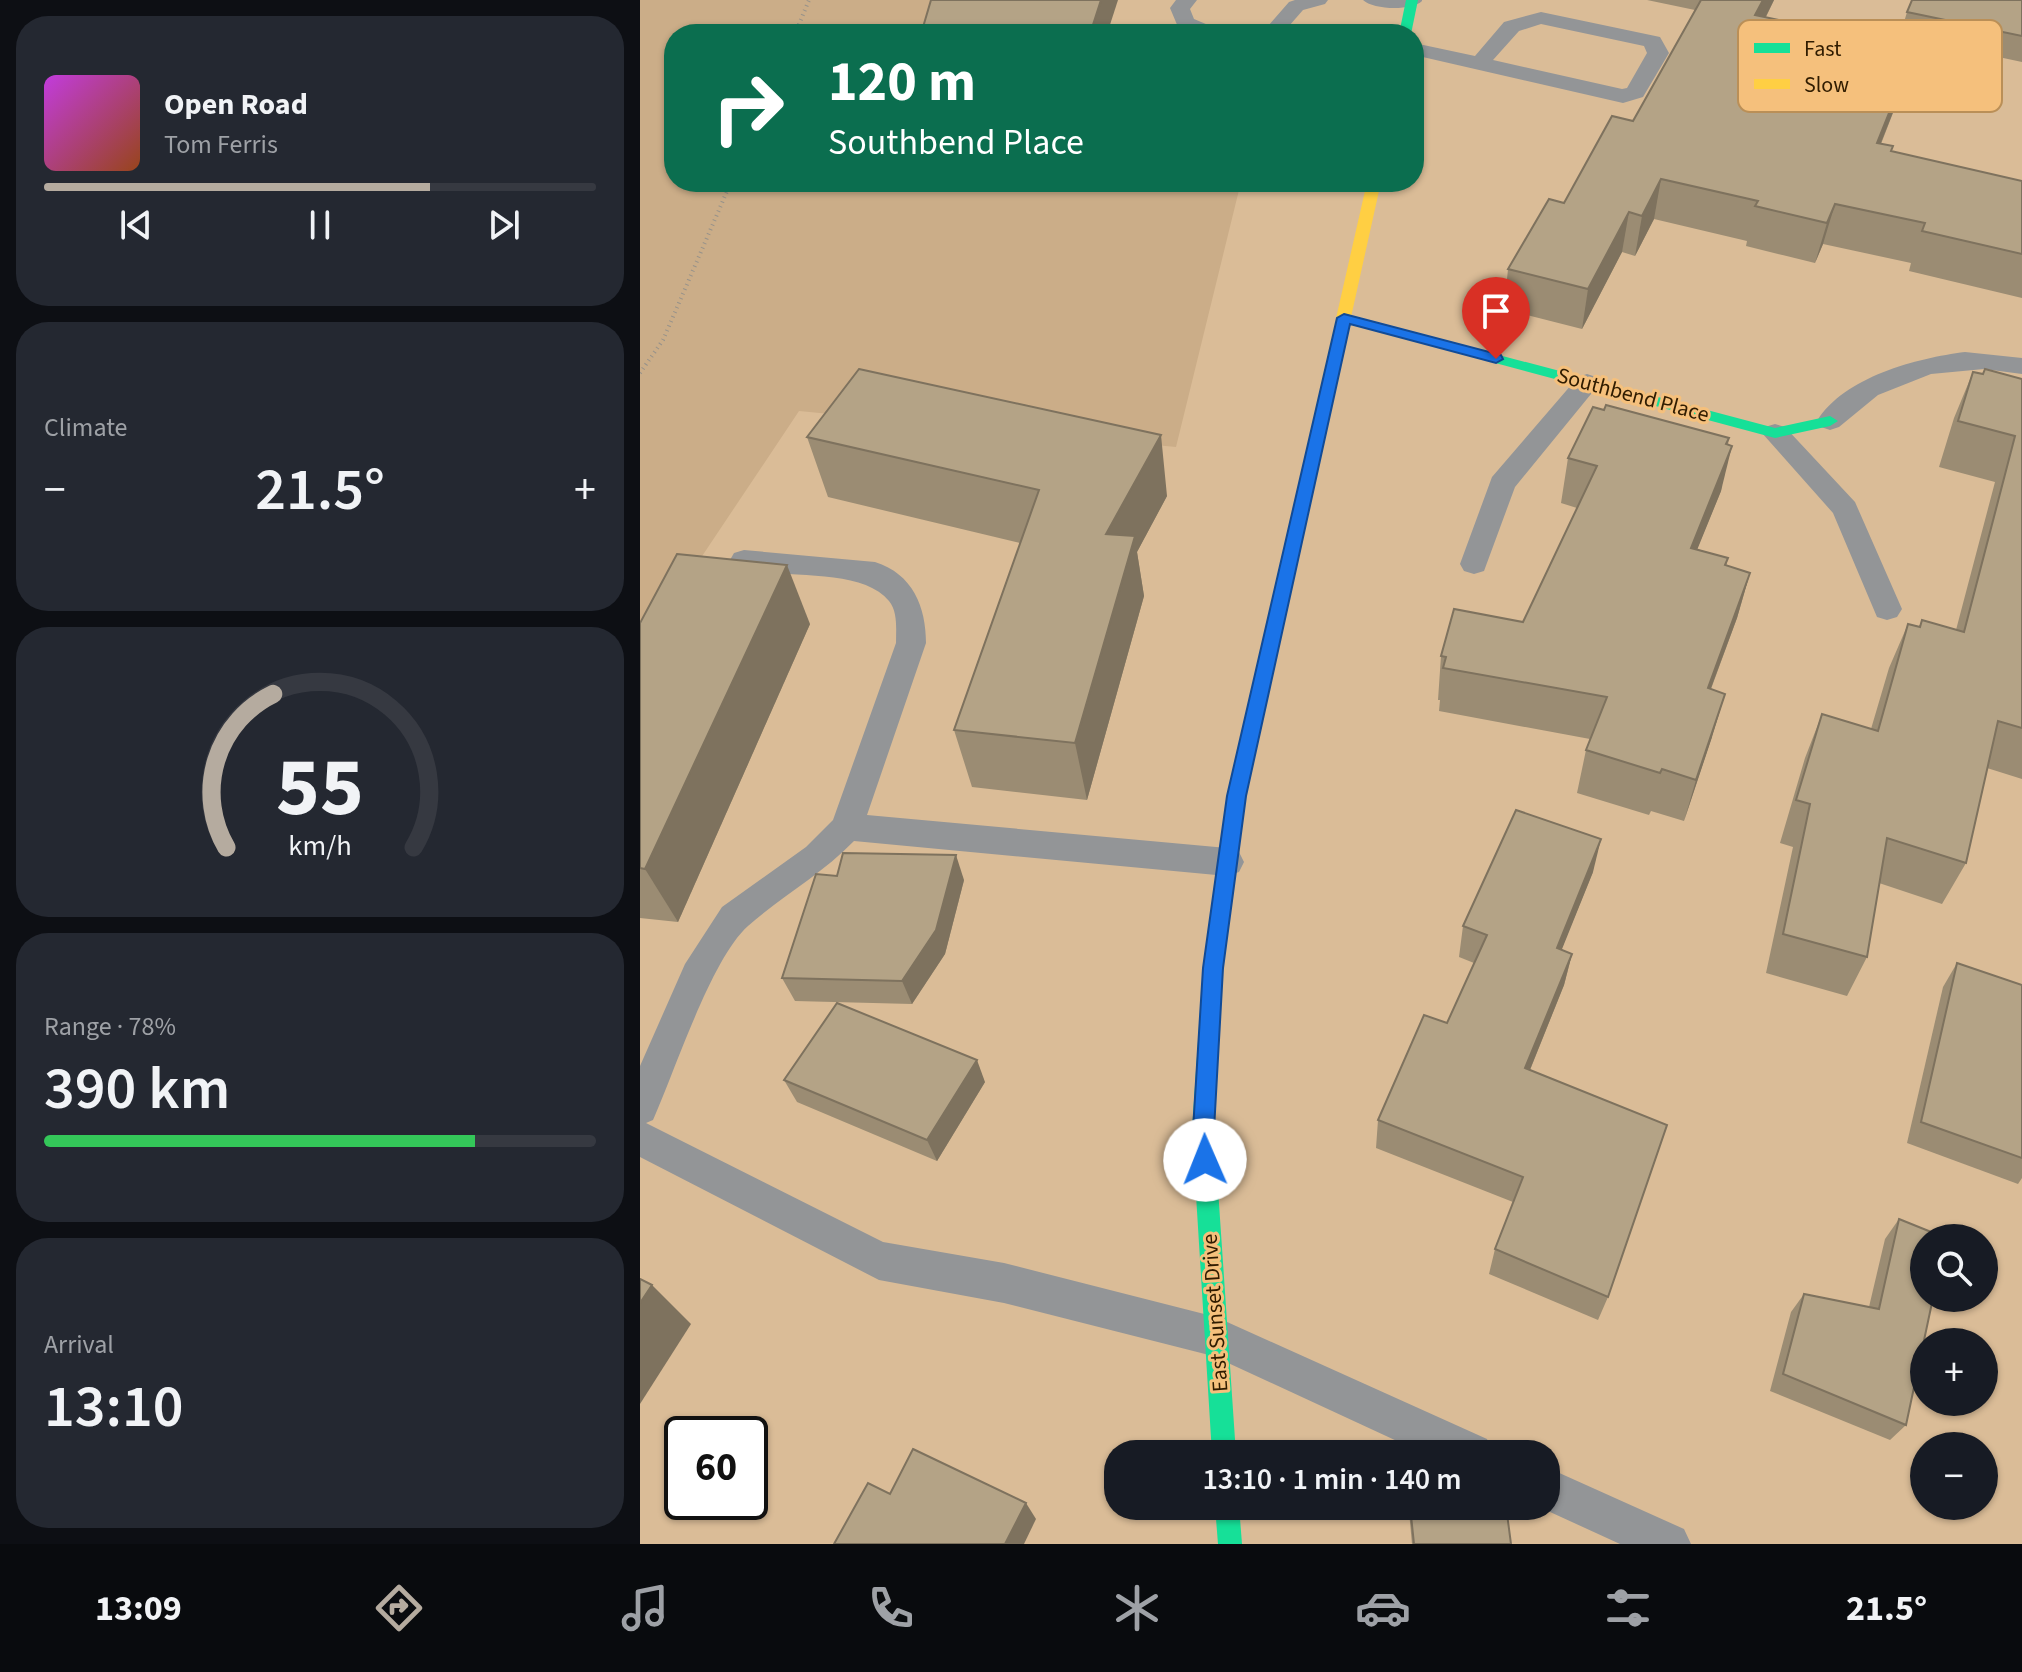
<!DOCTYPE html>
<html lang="en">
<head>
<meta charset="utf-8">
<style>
  :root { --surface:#171b24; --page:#242831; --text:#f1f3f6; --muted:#9ea1a6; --line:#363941; --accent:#b5ab9f }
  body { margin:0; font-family:"Source Sans 3",sans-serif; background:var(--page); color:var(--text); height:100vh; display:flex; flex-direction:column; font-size:30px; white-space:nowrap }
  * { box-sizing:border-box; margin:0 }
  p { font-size:26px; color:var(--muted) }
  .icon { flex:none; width:44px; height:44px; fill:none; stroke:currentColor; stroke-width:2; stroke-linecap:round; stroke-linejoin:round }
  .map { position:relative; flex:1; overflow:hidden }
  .sheet { display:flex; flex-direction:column; gap:16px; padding:16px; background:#0d0f14; width:640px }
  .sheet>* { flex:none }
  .guide { position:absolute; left:24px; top:24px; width:760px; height:168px; border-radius:32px; box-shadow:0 2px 6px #0004; background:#0b6e4f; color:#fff; overflow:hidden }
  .controls { position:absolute; left:1270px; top:1224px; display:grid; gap:16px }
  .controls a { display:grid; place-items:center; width:88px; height:88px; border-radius:50%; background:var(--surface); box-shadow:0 2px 6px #0004; font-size:40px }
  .speed { position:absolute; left:24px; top:1416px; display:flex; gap:16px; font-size:40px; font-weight:700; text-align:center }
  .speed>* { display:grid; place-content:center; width:104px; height:104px; border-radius:50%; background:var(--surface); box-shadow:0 2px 6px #0004; line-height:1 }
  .speed .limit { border:4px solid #111; border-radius:12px; background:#fff; color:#111 }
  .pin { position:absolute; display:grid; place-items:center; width:68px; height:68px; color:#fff; margin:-82px -34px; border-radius:50% 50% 50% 0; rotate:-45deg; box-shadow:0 0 8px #0007 }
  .pin .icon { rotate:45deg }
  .me { position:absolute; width:88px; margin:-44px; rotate:359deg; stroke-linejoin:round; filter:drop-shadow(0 0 6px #0008) }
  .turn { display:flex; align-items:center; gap:28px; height:168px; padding:0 32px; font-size:36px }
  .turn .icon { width:104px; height:104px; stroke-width:2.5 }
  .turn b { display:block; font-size:56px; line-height:68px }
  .big { font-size:60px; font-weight:600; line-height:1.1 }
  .sheet .tile { flex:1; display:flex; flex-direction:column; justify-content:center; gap:12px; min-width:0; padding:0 28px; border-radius:32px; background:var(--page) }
  .sheet .dial { align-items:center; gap:0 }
  .dial svg { height:208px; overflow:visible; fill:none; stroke:var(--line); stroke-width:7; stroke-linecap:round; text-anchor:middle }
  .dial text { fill:var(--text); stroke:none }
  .song { display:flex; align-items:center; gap:24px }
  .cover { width:96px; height:96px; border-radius:12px; background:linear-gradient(135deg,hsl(290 70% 55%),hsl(20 70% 35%)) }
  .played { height:8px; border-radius:4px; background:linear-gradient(90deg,var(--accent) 70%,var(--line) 70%) }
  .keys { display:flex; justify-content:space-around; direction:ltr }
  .heat { display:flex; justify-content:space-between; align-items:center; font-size:44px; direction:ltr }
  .charge { height:12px; border-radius:6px; background:linear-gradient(90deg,#34c759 78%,var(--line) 0) }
  .trip { position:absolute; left:464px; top:1440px; width:456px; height:80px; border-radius:32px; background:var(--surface); box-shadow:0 2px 6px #0004; font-weight:600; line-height:80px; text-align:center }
  .tabs { display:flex; height:128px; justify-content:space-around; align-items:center; background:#090b0e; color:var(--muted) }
  .tabs .icon { width:56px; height:56px }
  .tabs .selected { color:var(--accent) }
  .tabs b { font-size:36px; color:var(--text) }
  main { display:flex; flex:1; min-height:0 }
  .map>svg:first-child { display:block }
</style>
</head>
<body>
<main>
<section class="sheet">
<div class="tile">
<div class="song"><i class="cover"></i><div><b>Open Road</b><p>Tom Ferris</p></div></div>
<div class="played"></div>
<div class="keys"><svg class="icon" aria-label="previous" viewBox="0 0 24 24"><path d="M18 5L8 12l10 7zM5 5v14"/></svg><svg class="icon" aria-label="pause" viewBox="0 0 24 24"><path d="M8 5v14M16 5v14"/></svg><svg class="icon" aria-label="next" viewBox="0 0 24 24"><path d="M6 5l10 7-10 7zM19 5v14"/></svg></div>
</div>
<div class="tile"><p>Climate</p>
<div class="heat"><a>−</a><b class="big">21.5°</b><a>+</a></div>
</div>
<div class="tile dial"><svg viewBox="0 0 100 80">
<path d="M14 69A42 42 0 1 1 86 69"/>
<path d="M14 69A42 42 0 0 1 32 10" stroke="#b5ab9f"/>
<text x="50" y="56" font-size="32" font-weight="700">55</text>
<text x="50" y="72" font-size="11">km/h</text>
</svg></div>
<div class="tile"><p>Range · 78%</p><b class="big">390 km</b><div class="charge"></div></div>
<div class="tile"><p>Arrival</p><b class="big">13:10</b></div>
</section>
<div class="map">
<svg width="1382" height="1544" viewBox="0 0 1382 1544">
  <rect width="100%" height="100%" fill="#dabc97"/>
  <!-- green -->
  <polygon fill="#cbad88" points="0,0 312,0 278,34 34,34 34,182 574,182 599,190 536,447 159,411 0,649"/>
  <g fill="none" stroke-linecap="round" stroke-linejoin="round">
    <!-- path -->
    <g stroke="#97928a" stroke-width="4" stroke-dasharray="1 4" stroke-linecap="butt">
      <polyline points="155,34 169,0"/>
      <polyline points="0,373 23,340 91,182"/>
    </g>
    <!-- lane -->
    <g fill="#939597" fill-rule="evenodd">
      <polygon points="536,0 557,0 550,9 554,19 580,30 583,34 554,34 538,27 530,8"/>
      <polygon points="655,0 688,0 685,4 663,10 642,34 621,34 649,2"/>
      <path d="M723 0H782V1C772 11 733 10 723 0Z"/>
      <path d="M901 12 1020 37 1029 53 1003 97 983 103 774 55V43L835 56 864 22ZM901 24 1004 46 1007 53 987 88 982 89 853 60 879 31Z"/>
      <path d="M1325 352 1382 358V374L1344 369 1291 374 1238 395 1199 427 1190 430 1181 427 1177 421C1204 377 1277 358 1325 352Z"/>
      <polygon points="947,374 956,377 960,383 875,487 844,571 834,574 824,571 820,564 852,477 938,377"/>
      <polygon points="1135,424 1145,427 1215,502 1262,609 1257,617 1247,620 1237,617 1193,513 1122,433 1125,427"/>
      <path d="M104 550 235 562C273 574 286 607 286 643L227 815 587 848 599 852 604 862 599 872 587 876 214 841C181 875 143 895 108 926 71 959 35 1071 13 1120L6 1123 243 1242 364 1263 576 1317 847 1439 853 1454H785L573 1356 364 1303 239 1280 0 1157V1066L45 964 82 907 166 847 193 820 256 643C256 629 258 612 249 601 221 566 136 580 94 567L90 560 94 553Z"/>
      <polygon points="906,1467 1044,1529 1051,1544 980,1544 897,1506 906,1506"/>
    </g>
    <!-- fast -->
    <g fill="#16e098" fill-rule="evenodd">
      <polygon points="766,0 778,0 771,34 759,34"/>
      <polygon points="704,314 1135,428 1190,416 1198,421 1190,426 1135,438 699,321 697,318"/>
      <polygon points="650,550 658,556 605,796 583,968 574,1130 596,1454 572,1454 552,1130 563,968 587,796 642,556"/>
      <polygon points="575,1506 599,1506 602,1544 578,1544"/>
    </g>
    <!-- slow -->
    <polygon fill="#ffcf43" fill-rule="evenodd" points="727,182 741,182 658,556 650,562 642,556"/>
  </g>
  <!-- wall -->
  <g fill="#9b8c73">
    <polygon points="1007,0 1134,0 1126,17 1263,87 1241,144 1253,146 1251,152 1382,181 1382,298 1269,271 1271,263 1183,244 1175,263 1106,246 1107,241 1014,219 995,256 982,252 942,329 864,309 868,269 993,121 1055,10"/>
    <polygon points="1382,0 1382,62 1260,36 1267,12"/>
    <polygon points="1333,372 1343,374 1382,379 1382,779 1347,768 1326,863 1302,904 1239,883 1227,957 1207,996 1126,973 1153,847 1140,843 1165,758 1182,714 1231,729 1249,668 1268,624 1279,627 1282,620 1316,630 1355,482 1299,467 1314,418"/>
    <polygon points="167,437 527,496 497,552 504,596 447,800 332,787 314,730 380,543 188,497"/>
    <polygon points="1089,438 1081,491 1057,549 1088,558 1086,566 1110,573 1097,618 1071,689 1072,737 1044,821 1011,811 1009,815 937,793 946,750 950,739 799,711 800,700 798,700 801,656 883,622 937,508 921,503 928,458"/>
    <polygon points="0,623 170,624 38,922 0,918"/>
    <polygon points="953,872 921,950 932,954 924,985 890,1070 968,1297 958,1320 849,1274 855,1249 873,1202 736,1148 738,1120 807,1023 834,963 819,957 823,926"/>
    <polygon points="324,880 305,954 272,1004 155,1001 142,978"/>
    <polygon points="1317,963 1382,985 1382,1178 1378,1184 1267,1143 1303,987"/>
    <polygon points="144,1080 345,1082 297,1161 157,1102"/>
    <polygon points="1259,1219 1266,1425 1250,1440 1130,1391 1151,1312 1164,1294 1229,1307 1245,1239"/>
    <polygon points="769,1506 871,1544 772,1544 769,1511"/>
  </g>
  <!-- shaded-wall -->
  <g fill="#7e725e">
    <polygon points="461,0 478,0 467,34 450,34"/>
    <polygon points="1123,0 1134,0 1107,54 1115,15"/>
    <polygon points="1275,48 1263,87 1225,183 1237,143"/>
    <polygon points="1021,179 1014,219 995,256 1002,216"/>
    <polygon points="1195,204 1183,244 1175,263 1187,223"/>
    <polygon points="989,212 982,252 942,329 948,289"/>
    <polygon points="521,435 527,496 497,552 504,596 447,800 435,743 466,534"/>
    <polygon points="1092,446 1081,491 1040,592 1051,548"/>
    <polygon points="147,565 170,624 38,922 5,869"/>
    <polygon points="1110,573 1097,618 1055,731 1068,688"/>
    <polygon points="1085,694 1072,737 1044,821 1056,780"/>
    <polygon points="961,839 953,872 910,979 917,948"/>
    <polygon points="316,855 324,880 305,954 272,1004 262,981"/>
    <polygon points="932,954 924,985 879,1097 885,1068"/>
    <polygon points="337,1060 345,1082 297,1161 287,1140"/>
    <polygon points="12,1285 51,1324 0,1404 0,1303"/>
    <polygon points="386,1503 396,1519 384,1544 365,1544"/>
  </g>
  <!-- building -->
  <g fill="#b4a386" stroke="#7e725e" stroke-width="2">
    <polygon points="291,0 461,0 450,34 281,34"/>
    <polygon points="1061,0 1123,0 1115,15 1275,48 1237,143 1253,146 1251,151 1382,181 1382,254 1282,231 1285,223 1195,204 1187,223 1115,206 1118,201 1021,179 1002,216 989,212 948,289 868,269 909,199 924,203 972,116 993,121"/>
    <polygon points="1272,0 1382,0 1382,36 1267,12"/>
    <polygon points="219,369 521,435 466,534 495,536 435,743 314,730 399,490 167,437"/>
    <polygon points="1345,369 1382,379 1382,728 1358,721 1326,863 1247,838 1227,957 1143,934 1170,804 1156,800 1182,714 1238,731 1268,624 1280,627 1282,620 1324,632 1375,436 1318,421 1333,372 1343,374"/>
    <polygon points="966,405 1089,438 1086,444 1092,446 1051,548 1088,558 1085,565 1110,573 1068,688 1085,694 1056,780 1022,769 1020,773 946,750 967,697 803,668 806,657 801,656 814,609 883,622 957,466 928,458 953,407 964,410"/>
    <polygon points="37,554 147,565 5,869 0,868 0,623"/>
    <polygon points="876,810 961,839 917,948 932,954 885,1068 1027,1125 968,1297 855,1249 883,1177 738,1120 784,1015 807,1023 847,935 823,926"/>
    <polygon points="203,853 316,855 296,930 262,981 142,978 176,874 197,876"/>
    <polygon points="1317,963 1382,985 1382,1158 1281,1122"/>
    <polygon points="197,1003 337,1060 287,1140 144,1080"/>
    <polygon points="1259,1219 1306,1238 1284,1238 1284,1298 1293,1298 1266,1425 1143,1374 1164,1294 1239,1309"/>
    <polygon points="0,1279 12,1285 0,1303"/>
    <polygon points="273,1449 386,1503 365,1544 194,1544 228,1483 250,1494"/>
    <polygon points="770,1506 866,1506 871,1544 774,1544"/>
  </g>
  <!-- route -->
  <polygon fill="#1a73e8" stroke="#114b97" stroke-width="2" points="704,314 861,355 863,359 856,363 710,324 606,796 583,968 574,1130 576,1160 573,1167 565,1170 557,1167 553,1130 563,968 587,796 697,318"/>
  <g text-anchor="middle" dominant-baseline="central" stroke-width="6" stroke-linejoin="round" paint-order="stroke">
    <!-- street labels -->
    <g font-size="22" fill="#301c00" stroke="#f5c07c">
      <text transform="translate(993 395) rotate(15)">Southbend Place</text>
      <text transform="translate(575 1313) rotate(-94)">East Sunset Drive</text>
    </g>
  </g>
  <!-- legend -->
  <rect x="1098" y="20" width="264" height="92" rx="12" fill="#f5c07c" stroke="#ba8f57" stroke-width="2"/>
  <rect x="1114" y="43" width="36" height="10" fill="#16e098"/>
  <rect x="1114" y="79" width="36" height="10" fill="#ffcf43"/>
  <g font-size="22" fill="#301c00">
    <text x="1164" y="56">Fast</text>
    <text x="1164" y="92">Slow</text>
  </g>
</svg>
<div class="controls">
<a><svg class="icon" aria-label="search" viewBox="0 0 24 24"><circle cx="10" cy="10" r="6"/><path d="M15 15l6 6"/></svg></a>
<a>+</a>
<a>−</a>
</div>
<div class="speed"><div class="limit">60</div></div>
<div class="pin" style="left:856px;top:359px;background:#d93025"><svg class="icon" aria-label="arrive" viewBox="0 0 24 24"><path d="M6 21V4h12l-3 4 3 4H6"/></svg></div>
<svg class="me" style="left:565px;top:1160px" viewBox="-20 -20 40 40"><circle r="19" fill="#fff"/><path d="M0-13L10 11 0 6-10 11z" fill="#1a73e8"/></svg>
<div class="trip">13:10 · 1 min · 140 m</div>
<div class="guide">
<div class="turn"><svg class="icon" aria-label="right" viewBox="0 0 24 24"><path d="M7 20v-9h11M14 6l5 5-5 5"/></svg><div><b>120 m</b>Southbend Place</div></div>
</div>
</div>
</main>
<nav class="tabs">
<b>13:09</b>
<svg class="icon selected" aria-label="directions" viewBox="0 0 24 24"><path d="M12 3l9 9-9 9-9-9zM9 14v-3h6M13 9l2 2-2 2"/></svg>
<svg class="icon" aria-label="music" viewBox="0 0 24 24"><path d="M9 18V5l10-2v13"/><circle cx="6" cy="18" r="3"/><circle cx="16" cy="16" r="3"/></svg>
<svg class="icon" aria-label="phone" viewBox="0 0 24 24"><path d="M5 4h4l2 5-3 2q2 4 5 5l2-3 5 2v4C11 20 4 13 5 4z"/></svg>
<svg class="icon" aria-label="climate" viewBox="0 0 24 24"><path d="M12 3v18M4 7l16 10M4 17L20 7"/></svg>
<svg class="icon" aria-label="car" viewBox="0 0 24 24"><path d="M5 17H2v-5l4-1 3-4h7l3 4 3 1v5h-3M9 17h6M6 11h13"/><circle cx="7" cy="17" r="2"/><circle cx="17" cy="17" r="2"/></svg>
<svg class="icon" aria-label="filters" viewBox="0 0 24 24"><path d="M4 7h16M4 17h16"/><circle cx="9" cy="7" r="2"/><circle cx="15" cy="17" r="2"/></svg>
<b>21.5°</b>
</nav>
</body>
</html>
